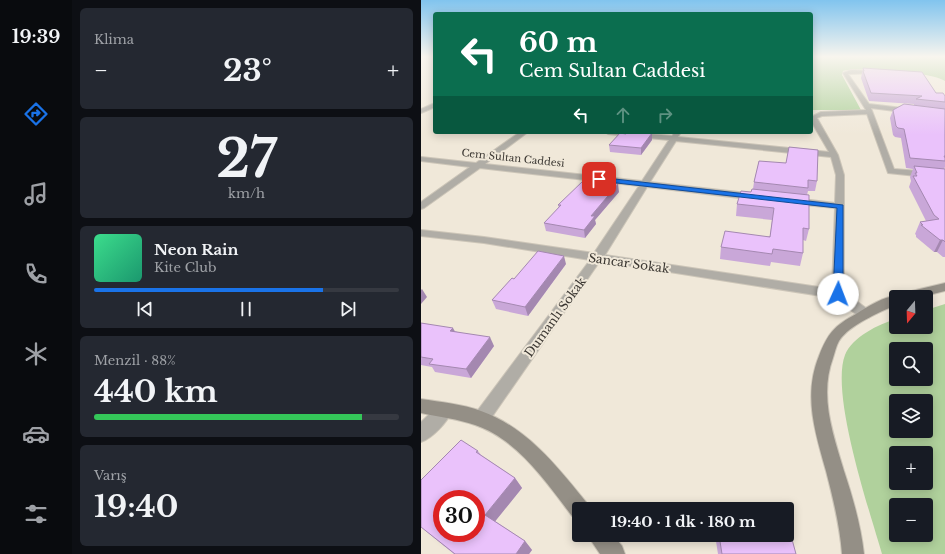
<!DOCTYPE html>
<html lang="tr">
<head>
<meta charset="utf-8">
<style>
  :root { --surface:#171b24; --page:#242831; --text:#f1f3f6; --muted:#9ea1a6; --line:#363941; --accent:#1a73e8 }
  body { margin:0; font-family:"Libre Baskerville",serif; background:var(--page); color:var(--text); height:100vh; display:flex; flex-direction:column; font-size:15px; white-space:nowrap }
  * { box-sizing:border-box; margin:0 }
  p { font-size:13px; color:var(--muted) }
  .icon { flex:none; width:22px; height:22px; fill:none; stroke:currentColor; stroke-width:2; stroke-linecap:round; stroke-linejoin:round }
  .map { position:relative; flex:1; overflow:hidden }
  .sheet { display:flex; flex-direction:column; gap:8px; padding:8px; background:#0d0f14; width:349px }
  .sheet>* { flex:none }
  .guide { position:absolute; left:12px; top:12px; width:380px; height:122px; border-radius:4px; box-shadow:0 2px 10px #0003; background:#0b6e4f; color:#fff; overflow:hidden }
  .needle { width:26px; rotate:199deg }
  .fabs { position:absolute; left:468px; top:290px; display:grid; gap:8px }
  .fabs a { display:grid; place-items:center; width:44px; height:44px; border-radius:4px; background:var(--surface); box-shadow:0 2px 10px #0003; font-size:20px }
  .speed { position:absolute; left:12px; top:490px; display:flex; gap:8px; font-size:20px; font-weight:700; text-align:center }
  .speed>* { display:grid; place-content:center; width:52px; height:52px; border-radius:50%; background:var(--surface); box-shadow:0 2px 10px #0003; line-height:1 }
  .speed .limit { border:6px solid #d22; background:#fff; color:#111 }
  .pin { position:absolute; display:grid; place-items:center; width:34px; height:34px; color:#fff; margin:-17px; border-radius:8px; box-shadow:0 2px 6px #0006 }
  .me { position:absolute; width:44px; margin:-22px; rotate:2deg; stroke-linejoin:round; filter:drop-shadow(0 0 3px #0008) }
  .turn { display:flex; align-items:center; gap:14px; height:84px; padding:0 20px; font-size:18px }
  .turn .icon { width:52px; height:52px; stroke-width:2.5 }
  .turn b { display:block; font-size:28px; line-height:34px }
  .lanes { display:flex; align-items:center; height:38px; padding:0 20px; background:#0003; justify-content:center; gap:20px; direction:ltr }
  .lanes .off { opacity:.35 }
  .big { font-size:30px; font-weight:700; line-height:1.1 }
  .sheet .tile { flex:1; display:flex; flex-direction:column; justify-content:center; gap:6px; min-width:0; padding:0 14px; border-radius:6px; background:var(--page) }
  .sheet .dial { align-items:center; gap:0 }
  .dial b { font-size:52px; line-height:1 }
  .song { display:flex; align-items:center; gap:12px }
  .cover { width:48px; height:48px; border-radius:6px; background:linear-gradient(135deg,hsl(150 70% 55%),hsl(160 70% 35%)) }
  .played { height:4px; border-radius:2px; background:linear-gradient(90deg,var(--accent) 75%,var(--line) 75%) }
  .keys { display:flex; justify-content:space-around; direction:ltr }
  .heat { display:flex; justify-content:space-between; align-items:center; font-size:22px; direction:ltr }
  .charge { height:6px; border-radius:3px; background:linear-gradient(90deg,#34c759 88%,var(--line) 0) }
  .trip { position:absolute; left:151px; top:502px; width:222px; height:40px; border-radius:4px; background:var(--surface); box-shadow:0 2px 10px #0003; font-weight:700; line-height:40px; text-align:center }
  main { display:flex; flex:1; min-height:0 }
  .dock { display:flex; flex-direction:column; width:72px; justify-content:space-around; align-items:center; background:#090b0e; color:var(--muted) }
  .dock .icon { width:28px; height:28px }
  .dock .current { color:var(--accent) }
  .dock b { font-size:18px; color:var(--text) }
  .map>svg:first-child { display:block }
</style>
</head>
<body>
<main>
<nav class="dock">
<b>19:39</b>
<svg class="icon current" aria-label="directions" viewBox="0 0 24 24"><path d="M12 3l9 9-9 9-9-9zM9 14v-3h6M13 9l2 2-2 2"/></svg>
<svg class="icon" aria-label="music" viewBox="0 0 24 24"><path d="M9 18V5l10-2v13"/><circle cx="6" cy="18" r="3"/><circle cx="16" cy="16" r="3"/></svg>
<svg class="icon" aria-label="phone" viewBox="0 0 24 24"><path d="M5 4h4l2 5-3 2q2 4 5 5l2-3 5 2v4C11 20 4 13 5 4z"/></svg>
<svg class="icon" aria-label="climate" viewBox="0 0 24 24"><path d="M12 3v18M4 7l16 10M4 17L20 7"/></svg>
<svg class="icon" aria-label="car" viewBox="0 0 24 24"><path d="M5 17H2v-5l4-1 3-4h7l3 4 3 1v5h-3M9 17h6M6 11h13"/><circle cx="7" cy="17" r="2"/><circle cx="17" cy="17" r="2"/></svg>
<svg class="icon" aria-label="filters" viewBox="0 0 24 24"><path d="M4 7h16M4 17h16"/><circle cx="9" cy="7" r="2"/><circle cx="15" cy="17" r="2"/></svg>
</nav>
<section class="sheet">
<div class="tile"><p>Klima</p>
<div class="heat"><a>−</a><b class="big">23°</b><a>+</a></div>
</div>
<div class="tile dial"><b>27</b><p>km/h</p></div>
<div class="tile">
<div class="song"><i class="cover"></i><div><b>Neon Rain</b><p>Kite Club</p></div></div>
<div class="played"></div>
<div class="keys"><svg class="icon" aria-label="previous" viewBox="0 0 24 24"><path d="M18 5L8 12l10 7zM5 5v14"/></svg><svg class="icon" aria-label="pause" viewBox="0 0 24 24"><path d="M8 5v14M16 5v14"/></svg><svg class="icon" aria-label="next" viewBox="0 0 24 24"><path d="M6 5l10 7-10 7zM19 5v14"/></svg></div>
</div>
<div class="tile"><p>Menzil · 88%</p><b class="big">440 km</b><div class="charge"></div></div>
<div class="tile"><p>Varış</p><b class="big">19:40</b></div>
</section>
<div class="map">
<svg width="524" height="554" viewBox="0 0 524 554">
  <rect width="100%" height="100%" fill="#f0e8d9"/>
  <!-- green -->
  <g fill="#b0d19c" fill-rule="evenodd">
    <path d="M390 57H524V81C511 72 438 67 422 71L421 75 440 110H390Z"/>
    <path d="M524 304V554H461C449 512 409 394 424 355 431 337 458 324 475 319V327H505V310ZM475 349H505V379H475ZM475 401H505V431H475ZM475 453H505V483H475ZM475 505H505V535H475Z"/>
  </g>
  <g fill="none" stroke-linecap="round" stroke-linejoin="round">
    <!-- street casing -->
    <g stroke="#ccc5b8" stroke-width="2">
      <g id="street">
        <path d="M430 70 456 71 458 72 456 73 427 74 448 104 490 109 493 111 490 113 450 108 473 169 524 173V179L467 173 446 114 401 116 396 118 417 155 423 175V292L449 311 451 314 449 317 444 319 439 317 413 298 179 261 66 424 60 427 54 424 51 419 54 414 169 260 63 243 0 236V230L63 237 173 253 218 186 59 168 3 208 0 209V202L49 167 0 161V157L55 163 99 132H107L64 164 221 181 248 140 187 134 184 132H207L251 136 254 132H260L257 137 408 152 390 121V117L400 112 445 110 422 73ZM255 141 410 157 415 175 414 203 373 198 368 201 373 204 414 208 411 289 184 255 226 187 335 200 340 197 335 194 229 182Z"/>
        <polygon points="14,103 14,107 0,113 0,109"/>
        <path d="M23 403 29 406 31 411C26 422 12 438 0 442V422L17 406Z"/>
      </g>
    </g>
    <!-- secondary casing -->
    <g stroke="#ccc5b8" stroke-width="2">
      <g id="secondary">
        <path d="M524 283V291L500 297H475V305C459 312 428 325 418 341 415 346 414 352 412 358 398 396 412 434 423 471 432 498 440 526 443 554H421C419 526 412 498 405 471 394 432 382 395 398 356 407 333 413 326 435 314 446 307 463 296 476 296L478 294Z"/>
        <path d="M0 399C20 402 41 404 60 411 105 427 136 466 165 502L168 509H158V519L151 516C125 482 96 439 54 425 37 419 18 417 0 413Z"/>
        <polygon points="167,535 192,535 201,546 204,554 179,554 171,542"/>
      </g>
    </g>
    <!-- street -->
    <use href="#street" fill="#b0ada6" fill-rule="evenodd"/>
    <!-- secondary -->
    <use href="#secondary" fill="#948f86" fill-rule="evenodd"/>
  </g>
  <!-- wall -->
  <g fill="#c9a7d8">
    <polygon points="442,68 524,96 524,167 523,169 524,169 524,257 522,257 516,252 513,252 495,237 495,235 494,234 499,222 505,221 488,187 490,181 489,177 492,169 485,168 480,138 474,137 472,135 469,118 472,110 493,105 493,104 448,101 440,78"/>
    <polygon points="224,132 237,132 236,133"/>
    <polygon points="231,133 231,140 220,155 189,152 188,145 205,134"/>
    <polygon points="338,161 396,181 394,191 387,191 386,195 388,229 385,241 382,240 382,253 379,266 350,262 349,266 299,259 300,247 349,236 351,220 315,216 316,204 330,192 332,189 333,182"/>
    <polygon points="198,192 174,220 175,224 164,238 125,231 123,223 138,208 137,205"/>
    <polygon points="145,264 107,316 75,309 71,300 93,279"/>
    <polygon points="0,323 34,331 73,346 50,378 14,372 11,367 0,365"/>
    <polygon points="57,451 60,455 94,478 101,488 74,521 104,541 111,550 108,554 33,554 0,527 0,480"/>
    <polygon points="294,535 366,535 375,554 297,554"/>
  </g>
  <!-- shaded-wall -->
  <g fill="#a488b0">
    <polygon points="231,133 231,140 220,155 220,148"/>
    <polygon points="197,184 198,192 174,220 175,224 164,238 163,230 170,216"/>
    <polygon points="519,240 522,240 516,252 513,252"/>
    <polygon points="143,256 145,264 107,316 104,307"/>
    <polygon points="1,289 6,297 0,304 0,290"/>
    <polygon points="32,328 37,337 29,331"/>
    <polygon points="69,337 73,346 50,378 45,369"/>
    <polygon points="94,478 101,488 72,524 64,515"/>
    <polygon points="104,541 111,550 108,554 95,554"/>
  </g>
  <!-- building -->
  <g fill="#eac2fb" stroke="#a488b0" fill-rule="evenodd">
    <polygon points="442,68 501,72 515,93 522,93 524,96 524,102 495,99 501,96 450,93 442,71 443,71"/>
    <polygon points="483,104 524,109 524,156 523,156 524,158 524,161 489,158 483,129 477,128 475,126 472,110"/>
    <polygon points="206,132 217,132 231,133 220,148 188,145 199,133 205,134"/>
    <polygon points="368,147 397,150 396,181 387,180 387,188 333,182 338,161 365,163"/>
    <polygon points="493,166 524,169 524,242 522,240 519,240 500,225 502,225 499,222 518,219 513,215 492,176 496,176 494,173 496,173"/>
    <polygon points="163,180 197,184 170,216 174,216 163,230 123,223 140,205 137,205"/>
    <polygon points="331,189 388,195 388,229 382,228 382,253 352,249 351,254 300,247 304,231 349,237 353,208 316,204 320,191 330,192"/>
    <polygon points="117,251 143,256 104,307 71,300 91,278 93,279"/>
    <polygon points="0,323 32,328 29,331 69,337 45,369 8,364 12,359 0,357"/>
    <path d="M40 440 57 451 55 452 94 478 64 515 104 541 95 554H34L0 527V480ZM21 499H55V533H21Z"/>
    <polygon points="366,521 375,554 301,554 298,535 366,535"/>
  </g>
  <!-- sky -->
  <linearGradient id="sky" x2="0" y2="1"><stop stop-color="#81c4ee"/><stop offset="0.42" stop-color="#f8f5ee"/><stop offset="1" stop-color="#f8f5ee" stop-opacity="0"/></linearGradient>
  <rect width="524" height="135" fill="url(#sky)"/>
  <!-- route -->
  <polygon fill="#1a73e8" stroke="#114b97" points="176,177 422,205 422,294 417,297 412,294 416,208 178,181 176,180"/>
  <g text-anchor="middle" dominant-baseline="central" stroke-width="4" stroke-linejoin="round" paint-order="stroke">
    <!-- far-street labels -->
    <g font-size="10" fill="#3c3833" stroke="#f0e8d9">
      <text transform="translate(92 158) rotate(6)">Cem Sultan Caddesi</text>
    </g>
    <!-- street labels -->
    <g font-size="12" fill="#3c3833" stroke="#f0e8d9">
      <text transform="translate(208 263) rotate(8)">Sancar Sokak</text>
      <text transform="translate(134 317) rotate(-54)">Dumanlı Sokak</text>
    </g>
  </g>
</svg>
<div class="fabs">
<a><svg class="needle" viewBox="-14 -14 28 28"><path d="M0-13l5 13h-10z" fill="#e53935"/><path d="M0 13l5-13h-10z" fill="#9ea1a6"/></svg></a>
<a><svg class="icon" aria-label="search" viewBox="0 0 24 24"><circle cx="10" cy="10" r="6"/><path d="M15 15l6 6"/></svg></a>
<a><svg class="icon" aria-label="layers" viewBox="0 0 24 24"><path d="M12 4l9 5-9 5-9-5zM3 14l9 5 9-5"/></svg></a>
<a>+</a>
<a>−</a>
</div>
<div class="speed"><div class="limit">30</div></div>
<div class="pin" style="left:178px;top:179px;background:#d93025"><svg class="icon" aria-label="arrive" viewBox="0 0 24 24"><path d="M6 21V4h12l-3 4 3 4H6"/></svg></div>
<svg class="me" style="left:417px;top:294px" viewBox="-20 -20 40 40"><circle r="19" fill="#fff"/><path d="M0-13L10 11 0 6-10 11z" fill="#1a73e8"/></svg>
<div class="trip">19:40 · 1 dk · 180 m</div>
<div class="guide">
<div class="turn"><svg class="icon" aria-label="left" viewBox="0 0 24 24"><path d="M17 20v-9H6M10 6l-5 5 5 5"/></svg><div><b>60 m</b>Cem Sultan Caddesi</div></div>
<div class="lanes"><svg class="icon" aria-label="left" viewBox="0 0 24 24"><path d="M17 20v-9H6M10 6l-5 5 5 5"/></svg><svg class="icon off" aria-label="ahead" viewBox="0 0 24 24"><path d="M12 20V5M6 11l6-6 6 6"/></svg><svg class="icon off" aria-label="right" viewBox="0 0 24 24"><path d="M7 20v-9h11M14 6l5 5-5 5"/></svg></div>
</div>
</div>
</main>
</body>
</html>
